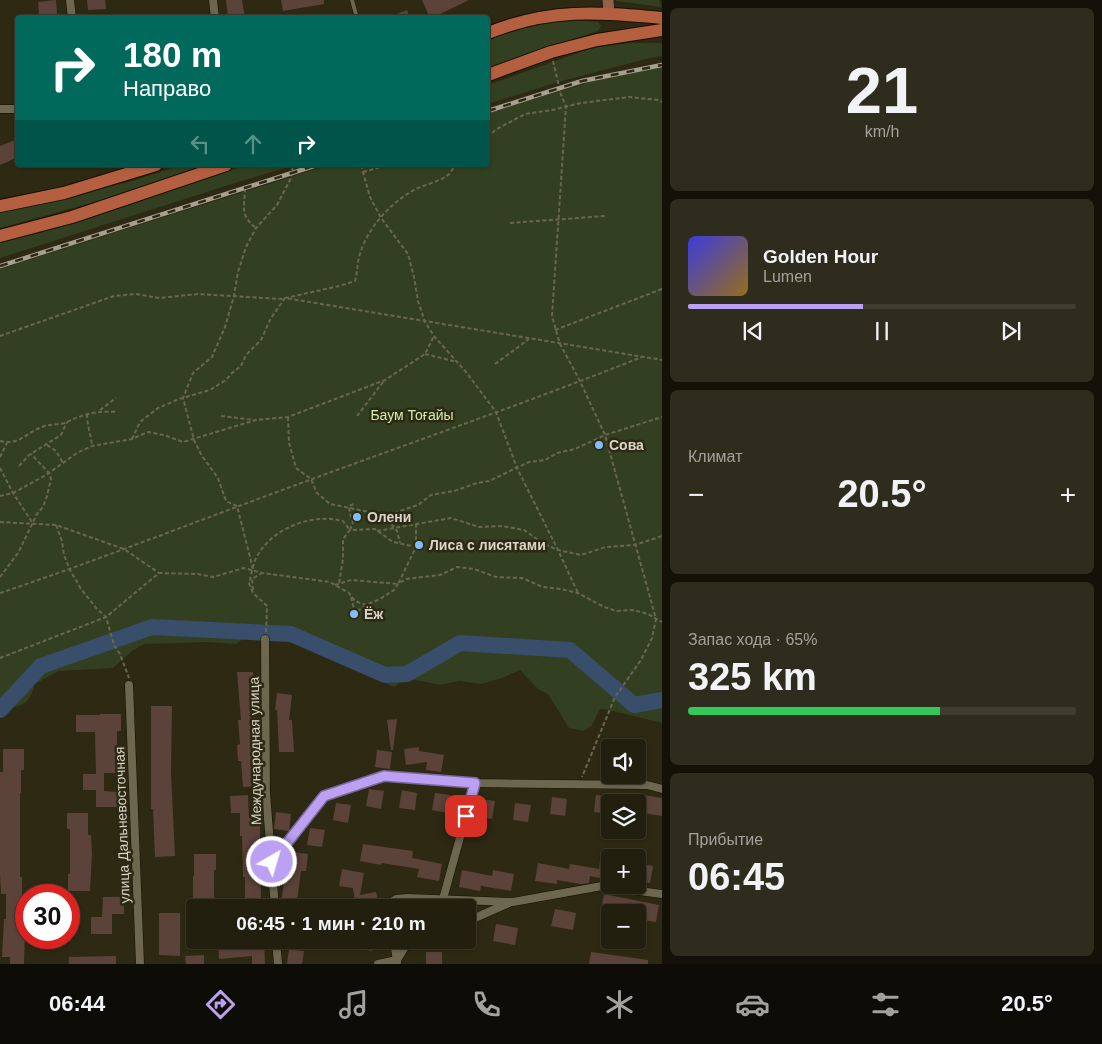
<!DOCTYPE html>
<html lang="ru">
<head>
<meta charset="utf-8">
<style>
  :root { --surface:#221f0e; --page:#2e2c1c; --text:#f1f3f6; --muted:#a2a29e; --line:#3f3d2e; --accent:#bca0f2 }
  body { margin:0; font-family:Helvetica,sans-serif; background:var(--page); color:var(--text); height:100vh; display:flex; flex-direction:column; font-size:19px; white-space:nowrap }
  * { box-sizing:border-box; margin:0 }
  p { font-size:16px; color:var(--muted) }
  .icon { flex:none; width:28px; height:28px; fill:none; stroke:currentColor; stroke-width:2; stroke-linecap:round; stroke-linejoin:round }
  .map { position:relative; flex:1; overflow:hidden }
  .side { display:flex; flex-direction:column; gap:8px; padding:8px; background:#131108; width:440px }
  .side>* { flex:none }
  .banner { position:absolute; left:15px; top:15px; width:475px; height:152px; border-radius:5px; box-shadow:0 1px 4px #0004,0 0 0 1px var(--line); background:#00695c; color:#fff; overflow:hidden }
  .tools { position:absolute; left:601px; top:739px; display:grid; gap:10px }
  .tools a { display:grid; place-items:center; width:45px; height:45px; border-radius:5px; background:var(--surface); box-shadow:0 1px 4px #0004,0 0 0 1px var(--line); font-size:25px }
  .speed { position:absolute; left:15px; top:884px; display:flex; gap:10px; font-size:25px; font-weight:700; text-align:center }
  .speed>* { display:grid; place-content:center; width:65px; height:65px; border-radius:50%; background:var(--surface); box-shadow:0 1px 4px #0004,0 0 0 1px var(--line); line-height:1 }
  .speed .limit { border:8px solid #d22; background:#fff; color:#111 }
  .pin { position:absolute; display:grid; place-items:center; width:42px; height:42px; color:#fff; margin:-21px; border-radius:10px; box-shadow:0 2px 8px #0006 }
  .me { position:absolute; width:55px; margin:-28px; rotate:38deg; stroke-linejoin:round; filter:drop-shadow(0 0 4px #0008) }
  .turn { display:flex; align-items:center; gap:18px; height:105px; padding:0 25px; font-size:22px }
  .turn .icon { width:65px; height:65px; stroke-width:2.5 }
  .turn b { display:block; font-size:35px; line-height:42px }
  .lanes { display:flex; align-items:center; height:48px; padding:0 25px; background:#0003; justify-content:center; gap:25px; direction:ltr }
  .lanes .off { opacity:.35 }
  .big { font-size:38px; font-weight:800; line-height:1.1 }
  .side .card { flex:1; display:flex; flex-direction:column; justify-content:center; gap:8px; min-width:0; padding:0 18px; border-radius:8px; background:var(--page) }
  .side .dial { align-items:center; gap:0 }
  .dial b { font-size:65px; line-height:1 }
  .song { display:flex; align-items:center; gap:15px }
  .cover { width:60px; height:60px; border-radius:8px; background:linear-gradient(135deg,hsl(240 70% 55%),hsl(40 70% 35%)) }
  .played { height:5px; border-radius:2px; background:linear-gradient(90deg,var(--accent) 45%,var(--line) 45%) }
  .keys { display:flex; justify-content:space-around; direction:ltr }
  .heat { display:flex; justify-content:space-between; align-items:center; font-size:28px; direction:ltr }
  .charge { height:8px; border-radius:4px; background:linear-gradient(90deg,#34c759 65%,var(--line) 0) }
  .trip { position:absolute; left:186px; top:899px; width:290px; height:50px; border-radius:5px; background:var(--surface); box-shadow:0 1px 4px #0004,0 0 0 1px var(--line); font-weight:800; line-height:50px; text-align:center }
  .dock { display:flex; height:80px; justify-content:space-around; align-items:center; background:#0e0c06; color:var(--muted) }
  .dock .icon { width:35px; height:35px }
  .dock .current { color:var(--accent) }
  .dock b { font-size:22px; color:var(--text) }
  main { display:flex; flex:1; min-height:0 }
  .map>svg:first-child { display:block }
</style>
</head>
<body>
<main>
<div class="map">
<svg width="662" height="964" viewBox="0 0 662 964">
  <rect width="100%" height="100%" fill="#2e2912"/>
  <!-- green -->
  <g fill="#324021">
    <polygon points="616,0 659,0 662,7 616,1"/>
    <polygon points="566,20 598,22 601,26 598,31 488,67 488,39 513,29"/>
    <polygon points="631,43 662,43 662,56 650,58 558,82 488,104 488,85 592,48"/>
    <path d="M662 67V723L605 709H600L592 725 584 731 569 728 548 694 538 689 520 670 502 678 481 684 459 681 440 685 406 678 394 687 319 651 307 641 291 634 255 630 236 644 207 642 144 644 132 651 113 668 58 671 35 684C28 708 22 704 0 711V269L329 165H488V113L593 81Z"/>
    <polygon points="182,165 205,165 127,193 0,228 0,212 129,182"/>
    <polygon points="248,165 295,165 238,182 0,258 0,241"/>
  </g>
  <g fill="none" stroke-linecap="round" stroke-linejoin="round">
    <!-- river -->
    <polyline stroke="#394e6a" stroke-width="16" points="0,710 41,666 152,627 291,634 385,675 407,674 460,643 570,650 634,705 662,700"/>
  </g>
  <!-- building -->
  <g fill="#5b433a">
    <polygon points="56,0 57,14 39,15 38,2"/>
    <polygon points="87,0 105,0 106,9 88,10"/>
    <polygon points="226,0 242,0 245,18 228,18"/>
    <polygon points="281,0 324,0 324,4 283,11"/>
    <polygon points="422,0 469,0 432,18 430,18"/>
    <polygon points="407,10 410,18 389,18 389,17"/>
    <polygon points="18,139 18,157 0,165 0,146"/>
    <polygon points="237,672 253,672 256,735 253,736 258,786 243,787 241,761 238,761 237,745 240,744 238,720 241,720"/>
    <polygon points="277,693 292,695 289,720 292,720 294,752 279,752 277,710 275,710"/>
    <polygon points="151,706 172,706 171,772 175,856 155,857 153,809 151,809"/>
    <polygon points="100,714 121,714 121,731 117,731 117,773 104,773 104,791 118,792 117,807 96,807 96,790 83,790 83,774 96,774 95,732 76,732 76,715 100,715"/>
    <polygon points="397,719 393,750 391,750 387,720"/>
    <polygon points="419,747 419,751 444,755 441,772 426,770 427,762 406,765 404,749"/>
    <polygon points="3,749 24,749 24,770 21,770 21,793 20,793 20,877 22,877 22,898 26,898 24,964 10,964 10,957 2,957 4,919 6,919 6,894 1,894 0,873 0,772 3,772"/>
    <polygon points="377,750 392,752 390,769 375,767"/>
    <polygon points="369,789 384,791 381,809 366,806"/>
    <polygon points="402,790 417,793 415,810 399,808"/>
    <polygon points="435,793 450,795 448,813 432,810"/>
    <polygon points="637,794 662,798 662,816 638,812 638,802 636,802"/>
    <polygon points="248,795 249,818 260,818 261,903 245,903 245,877 243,877 242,836 240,836 240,813 231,813 230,796"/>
    <polygon points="596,795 612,797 609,814 594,812"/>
    <polygon points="552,797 567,799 565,816 550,814"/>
    <polygon points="480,799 495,801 492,819 477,816"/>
    <polygon points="336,803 351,805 348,823 333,820"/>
    <polygon points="515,803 531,805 528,822 513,820"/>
    <polygon points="276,812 291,814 289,831 274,829"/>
    <polygon points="67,813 88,813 88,835 91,835 92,854 90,891 68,891 68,874 70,874 70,829 67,829"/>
    <polygon points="310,828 325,830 322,847 307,845"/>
    <polygon points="363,844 413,851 412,858 442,864 439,881 417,877 419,869 382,863 381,865 360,861"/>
    <polygon points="293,852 308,854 306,871 301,871 297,901 282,898 284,881 289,882"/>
    <polygon points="194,854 216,854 216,870 214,870 214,908 193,908 193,876 194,876"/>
    <polygon points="600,860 610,862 610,880 590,876 589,883 581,884 557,880 557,884 535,881 538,863 569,869 570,864 599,869"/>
    <polygon points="638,863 653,866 650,883 638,881"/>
    <polygon points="342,869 364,873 360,895 376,892 378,901 367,903 368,908 356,908 353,888 339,886"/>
    <polygon points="462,870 492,876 493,870 514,874 511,891 481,886 480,891 459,887"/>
    <polygon points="604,894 659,905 656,922 638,919 638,912 601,911"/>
    <polygon points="103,897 124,897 124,914 112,914 112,934 91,934 91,917 102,917"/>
    <polygon points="555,909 576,913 573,930 551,926"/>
    <polygon points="159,913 180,913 180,956 159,955"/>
    <polygon points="496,924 518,928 515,945 493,941"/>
    <polygon points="218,940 264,940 265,964 252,964 252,956 219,959"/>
    <polygon points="352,940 374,940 372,951 350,947"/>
    <polygon points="289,949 304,951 302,964 287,964"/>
    <rect x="426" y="952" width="16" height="12"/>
    <polygon points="591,952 648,960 648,964 589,964"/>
    <polygon points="204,955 204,964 186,964 185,956"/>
    <polygon points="116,956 116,964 69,964 69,957"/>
  </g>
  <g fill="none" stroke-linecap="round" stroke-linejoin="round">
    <!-- lane casing -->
    <g stroke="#161100" stroke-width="5">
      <polyline id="lane" points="352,0 357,18"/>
    </g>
    <!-- street casing -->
    <g stroke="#161100" stroke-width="9">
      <g id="street">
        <polyline points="70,0 72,18"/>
        <polyline points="213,0 215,18"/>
        <polyline points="0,109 18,109"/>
        <polyline points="265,639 266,793 275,908"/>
        <polyline points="129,685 140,964"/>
        <polyline points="272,862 325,796 384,776 475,783 647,785 662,789"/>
        <polyline points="443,899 475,783"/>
        <polyline points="390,908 390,903 396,899 408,898 513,902 602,886 662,894"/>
        <polyline points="468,921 509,903"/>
        <polyline points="276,940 278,964"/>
        <polyline points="394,940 397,962"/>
        <polyline points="378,964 397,960 405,947 422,940"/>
      </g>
    </g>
    <!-- secondary casing -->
    <g stroke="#161100" stroke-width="12">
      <polyline id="secondary" points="608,0 609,13"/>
    </g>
    <!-- primary casing -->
    <g stroke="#161100" stroke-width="14">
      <g id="primary">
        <path d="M488 33C550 8 597 12 662 18"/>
        <polyline points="488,75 551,52 597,40 662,30"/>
        <polyline points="0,206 64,193 156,165"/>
        <polyline points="0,236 72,217 226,165"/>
      </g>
    </g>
    <!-- path -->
    <g stroke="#6a6652" stroke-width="2" stroke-dasharray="4 2.5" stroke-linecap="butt">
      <polyline points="553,61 561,95 566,106 552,316 560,344 580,381 605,435 656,619 652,638 641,660 615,697 582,777"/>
      <polyline points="488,138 495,130 525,114 552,110 581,103 629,97 658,100 662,102"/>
      <polyline points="361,165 370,197 381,218 408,254 414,277 418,301 425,322 434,336 466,372 496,412 517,468 558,550 578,593"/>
      <polyline points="363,172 388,165"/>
      <path d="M245 188C245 206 239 215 256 228"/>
      <polyline points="510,223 605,216"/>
      <polyline points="555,330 662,289"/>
      <path d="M0 336 114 296 136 294 159 298 198 294 281 299 339 286 355 281C358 270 357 263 360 254 367 229 390 203 414 190 423 185 442 181 449 174 451 172 453 168 456 165"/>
      <polyline points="425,354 457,362"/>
      <polyline points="495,364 529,339"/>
      <polyline points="100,410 116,398"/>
      <path d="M87 414C87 425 91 435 92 446"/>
      <polyline points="221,416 254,420"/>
      <polyline points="357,416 383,382"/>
      <polyline points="288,417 289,443 296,468 311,479 317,493 330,504 379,514 388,520 397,531 400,543"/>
      <polyline points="132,439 140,422 158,408 179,399 210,390 226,380 232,373 241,366 246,355 261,340 271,318 285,298 662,360"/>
      <path d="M0 441C19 446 27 432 42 427 49 424 57 425 65 423 70 421 74 418 79 417 92 412 104 411 117 412"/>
      <polyline points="47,445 56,451 63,463"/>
      <polyline points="0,457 7,443"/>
      <polyline points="19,466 29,455 61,435 67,422"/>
      <polyline points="0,468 13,493 32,522"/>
      <polyline points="0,496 13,493 46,475 77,453 92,446 132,439 148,432 164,435 183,442 256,420 288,417 385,380 425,354 434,336"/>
      <polyline points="382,517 418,505 431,495 454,491 477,483 489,481 529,462 545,460 557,453 575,449 605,435 662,417"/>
      <polyline points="0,522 56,525 124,549 159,573"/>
      <polyline points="56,525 62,541 64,555 70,570 81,589 97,609 106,617 114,645 120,654 129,678"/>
      <polyline points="350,530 353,522 350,514 349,506 354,504"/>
      <polyline points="377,531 451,518 479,527 502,526 524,530 544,544 558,550 581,555 606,547 635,545 662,536"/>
      <polyline points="416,547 416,524"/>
      <polyline points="253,569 237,506 226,501 218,478 202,456 194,440 183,398 193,373 212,357 225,327 234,296 238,272 246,247 256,228 277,205 291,178 293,165"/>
      <polyline points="0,577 18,553 37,514 43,507 47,496 51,479 49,473 31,454"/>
      <polyline points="335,585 351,580 398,584 416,547 393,542 375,529 350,530 343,539 343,559 339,584"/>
      <polyline points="253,590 252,579 262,573"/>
      <path d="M0 593C93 562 184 526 277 492 398 447 521 405 642 357"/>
      <polyline points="351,597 355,613 366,605"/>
      <path d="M266 632 267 606 253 593 249 583C252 573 253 561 259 553 272 532 300 519 323 519 330 518 337 520 343 521L350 530"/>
      <polyline points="0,658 106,617 159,573 198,574 213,577 244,568 262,573 330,582 349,593 355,601 366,605 380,599 394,590 398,584 406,579 440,575 457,567 474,569 496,577 522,578 543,587 561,589 578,593 604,607 617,611 633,610 648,614 662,622"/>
    </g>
    <!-- lane -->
    <use href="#lane" stroke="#6d674f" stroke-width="4"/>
    <!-- street -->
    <use href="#street" stroke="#6d674f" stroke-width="8"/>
    <!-- secondary -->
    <use href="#secondary" stroke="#906348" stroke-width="11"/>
    <!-- primary -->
    <use href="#primary" stroke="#b45f40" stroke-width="12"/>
    <!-- rail casing -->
    <g stroke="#a5a191" stroke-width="4.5">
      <g id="rail">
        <polyline points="488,111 582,81 662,65"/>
        <polyline points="0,266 317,165"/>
      </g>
    </g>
    <!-- rail -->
    <use href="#rail" stroke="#2e2912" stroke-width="2.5" stroke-dasharray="8" stroke-linecap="butt"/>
  </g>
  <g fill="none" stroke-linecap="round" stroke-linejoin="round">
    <!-- route casing -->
    <g stroke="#7a689d" stroke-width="12">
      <polyline id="route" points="272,862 324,796 384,776 475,783 466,816"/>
    </g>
    <!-- route -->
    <use href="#route" stroke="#bca0f2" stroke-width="9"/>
  </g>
  <!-- markers -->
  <g fill="#83bcfb" stroke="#2e2912" stroke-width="2">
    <circle cx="599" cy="445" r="5"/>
    <circle cx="357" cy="517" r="5"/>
    <circle cx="419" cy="545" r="5"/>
    <circle cx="354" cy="614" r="5"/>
  </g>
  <g text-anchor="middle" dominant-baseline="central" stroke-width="5" stroke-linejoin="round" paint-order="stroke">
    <!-- park labels -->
    <g font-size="14" fill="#cfebb0" stroke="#2e2912">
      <text x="412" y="415">Баум Тоғайы</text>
    </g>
    <!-- poi labels -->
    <g font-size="14" font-weight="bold" fill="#d9d5c8" stroke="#2e2912" text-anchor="start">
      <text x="609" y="445">Сова</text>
      <text x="367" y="517">Олени</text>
      <text x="429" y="545">Лиса с лисятами</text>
      <text x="364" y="614">Ёж</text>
    </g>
    <!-- street labels -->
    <g font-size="14" fill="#d9d5c8" stroke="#2e2912">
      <text transform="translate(255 751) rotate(-91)">Международная улица</text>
      <text transform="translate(122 825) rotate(-92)">улица Дальневосточная</text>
    </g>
  </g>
</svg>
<div class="tools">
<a><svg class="icon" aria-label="sound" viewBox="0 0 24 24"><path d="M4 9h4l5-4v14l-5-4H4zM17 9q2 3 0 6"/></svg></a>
<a><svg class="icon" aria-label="layers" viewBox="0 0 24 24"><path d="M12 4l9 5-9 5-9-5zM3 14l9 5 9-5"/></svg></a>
<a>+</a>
<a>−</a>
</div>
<div class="speed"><div class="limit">30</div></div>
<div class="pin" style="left:466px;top:816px;background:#d93025"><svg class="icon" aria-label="arrive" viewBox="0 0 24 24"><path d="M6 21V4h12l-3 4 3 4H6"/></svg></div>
<svg class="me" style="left:272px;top:862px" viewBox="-20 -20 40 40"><circle r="17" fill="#bca0f2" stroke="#fff" stroke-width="3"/><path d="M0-11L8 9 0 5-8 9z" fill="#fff"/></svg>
<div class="trip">06:45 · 1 мин · 210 m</div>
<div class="banner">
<div class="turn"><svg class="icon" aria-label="right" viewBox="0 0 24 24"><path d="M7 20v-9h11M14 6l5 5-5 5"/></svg><div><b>180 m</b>Направо</div></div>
<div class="lanes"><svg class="icon off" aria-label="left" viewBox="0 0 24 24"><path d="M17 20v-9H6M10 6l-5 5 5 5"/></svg><svg class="icon off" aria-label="ahead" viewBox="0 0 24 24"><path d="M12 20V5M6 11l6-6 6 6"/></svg><svg class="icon" aria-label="right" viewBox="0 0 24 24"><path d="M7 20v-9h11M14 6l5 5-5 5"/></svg></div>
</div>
</div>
<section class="side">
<div class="card dial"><b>21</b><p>km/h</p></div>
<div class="card">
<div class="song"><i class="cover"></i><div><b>Golden Hour</b><p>Lumen</p></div></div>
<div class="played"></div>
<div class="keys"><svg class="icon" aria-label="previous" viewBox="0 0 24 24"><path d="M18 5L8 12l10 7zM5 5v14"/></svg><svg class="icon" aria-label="pause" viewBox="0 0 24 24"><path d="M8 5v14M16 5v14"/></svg><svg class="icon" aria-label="next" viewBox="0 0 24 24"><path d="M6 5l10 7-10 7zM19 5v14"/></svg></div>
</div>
<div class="card"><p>Климат</p>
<div class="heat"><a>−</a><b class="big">20.5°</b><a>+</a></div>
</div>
<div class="card"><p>Запас хода · 65%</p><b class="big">325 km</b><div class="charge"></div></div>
<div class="card"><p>Прибытие</p><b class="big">06:45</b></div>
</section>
</main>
<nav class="dock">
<b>06:44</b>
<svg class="icon current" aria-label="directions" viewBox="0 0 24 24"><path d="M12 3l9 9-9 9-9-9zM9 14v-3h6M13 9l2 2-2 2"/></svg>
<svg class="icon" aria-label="music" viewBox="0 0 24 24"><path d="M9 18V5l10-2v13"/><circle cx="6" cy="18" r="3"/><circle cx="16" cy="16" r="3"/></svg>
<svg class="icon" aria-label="phone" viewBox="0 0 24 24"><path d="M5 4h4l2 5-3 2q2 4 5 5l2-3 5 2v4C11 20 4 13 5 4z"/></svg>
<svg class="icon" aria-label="climate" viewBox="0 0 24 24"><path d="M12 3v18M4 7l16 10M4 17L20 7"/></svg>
<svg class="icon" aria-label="car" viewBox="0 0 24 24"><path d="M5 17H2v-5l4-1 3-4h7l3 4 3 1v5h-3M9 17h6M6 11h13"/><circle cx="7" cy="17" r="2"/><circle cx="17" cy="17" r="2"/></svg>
<svg class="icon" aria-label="filters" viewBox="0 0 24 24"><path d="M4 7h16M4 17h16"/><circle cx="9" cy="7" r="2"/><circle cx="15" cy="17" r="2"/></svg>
<b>20.5°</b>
</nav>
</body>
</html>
